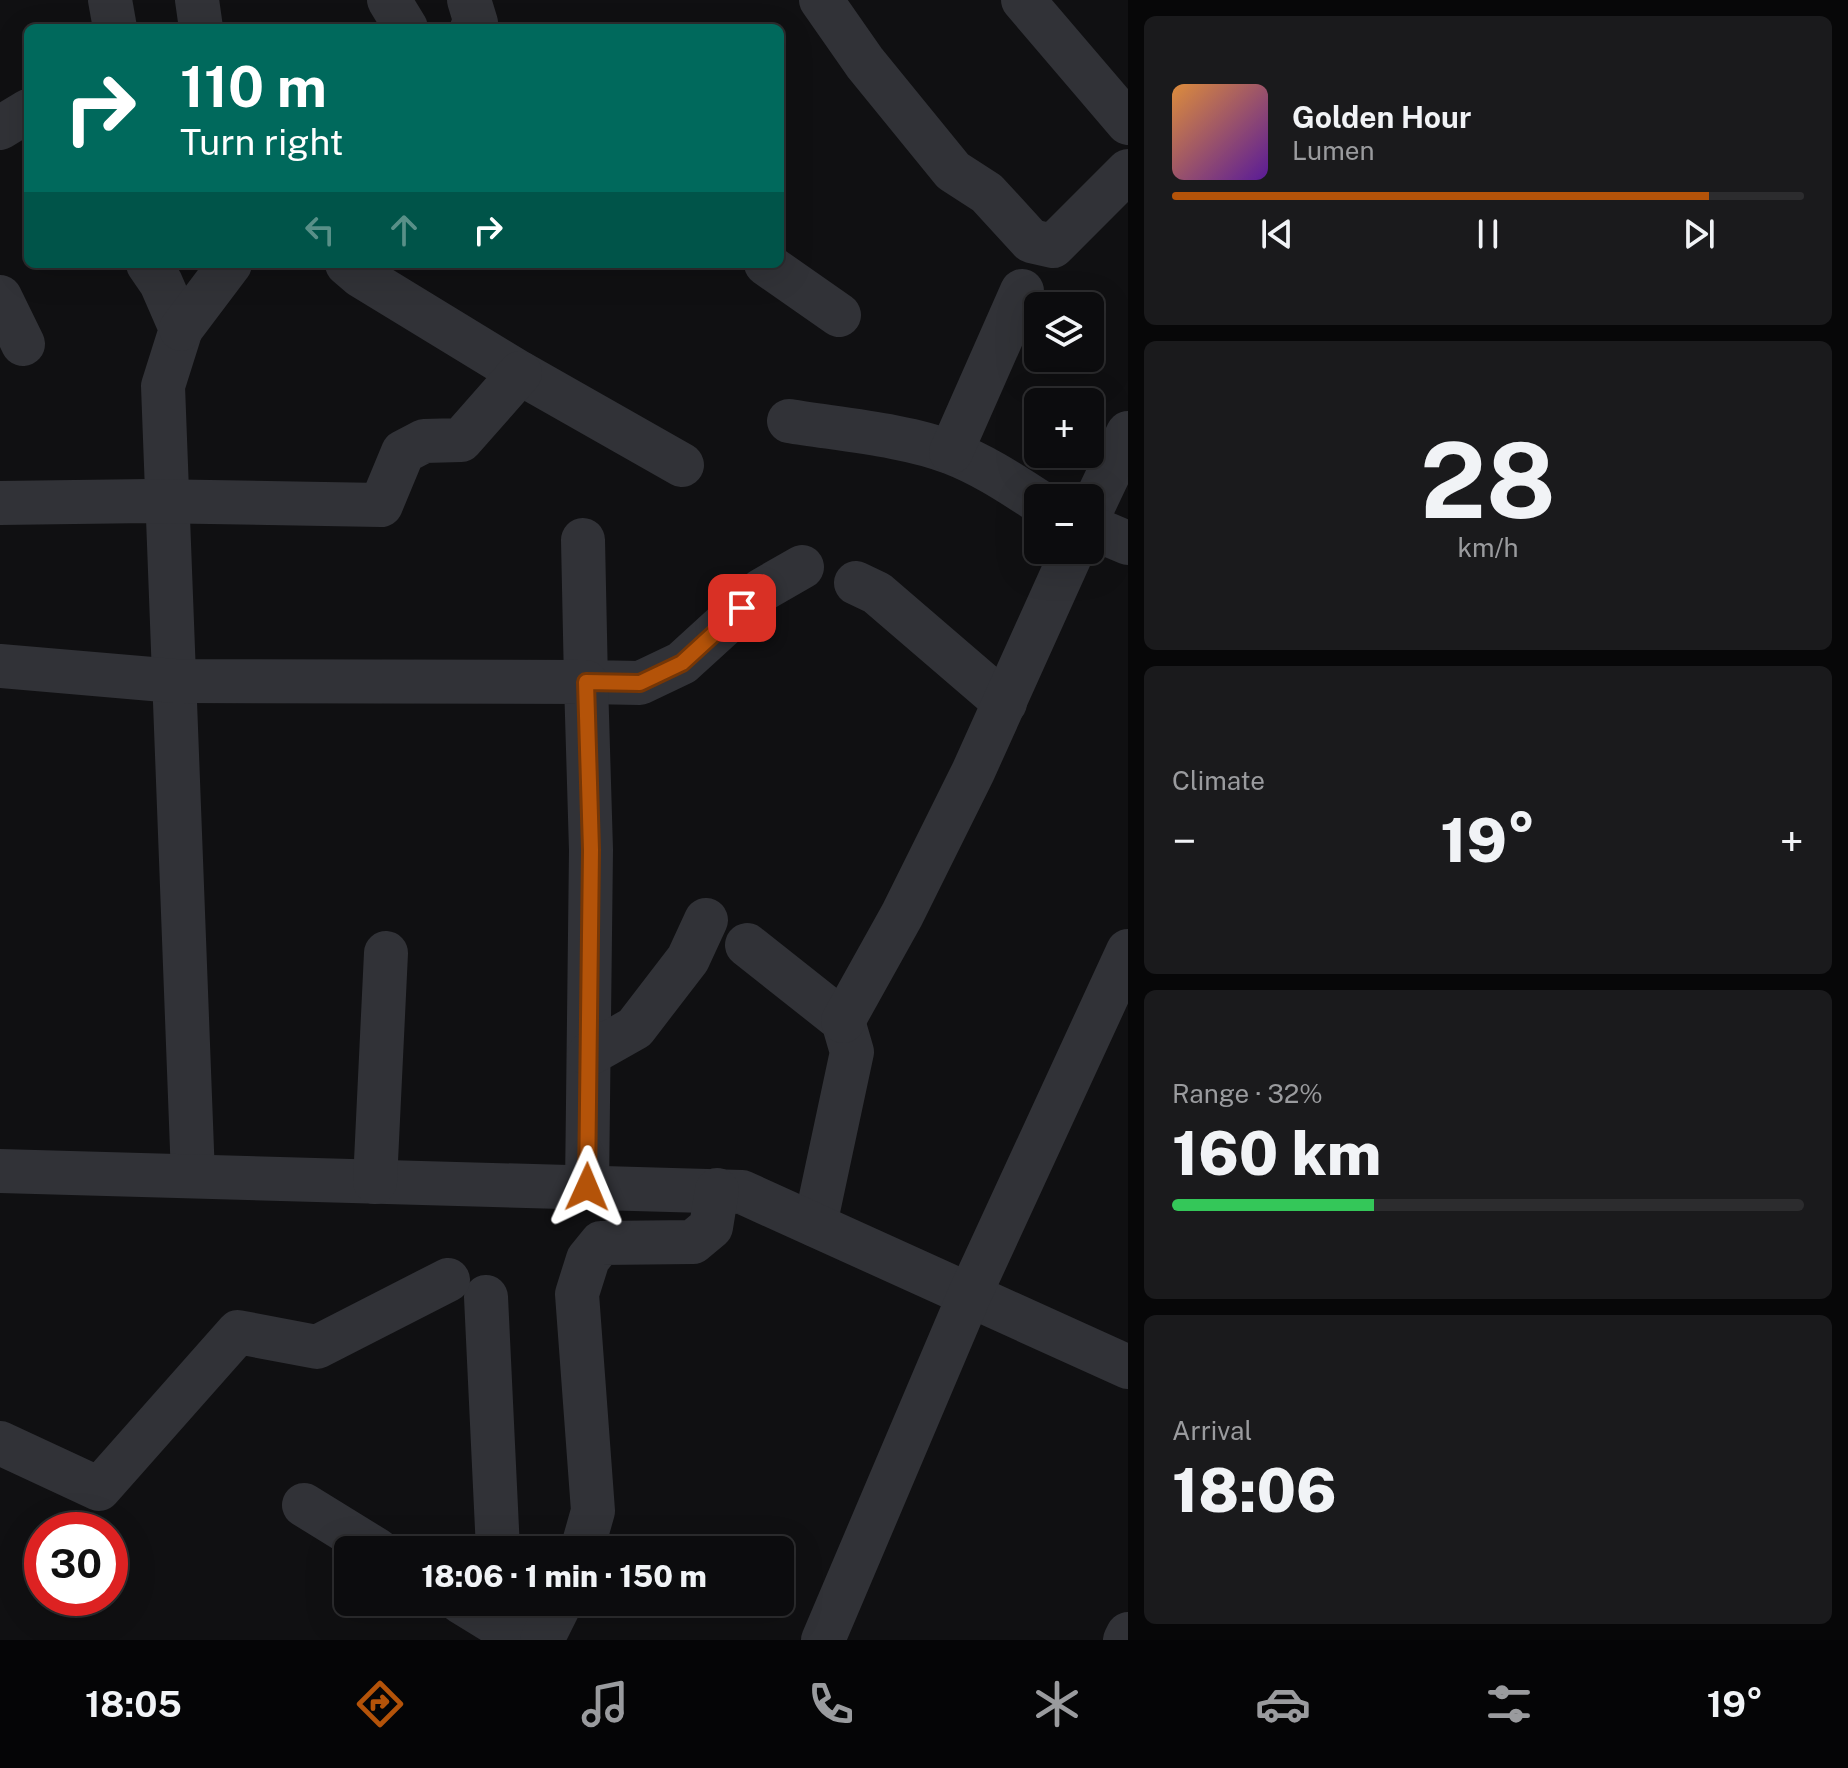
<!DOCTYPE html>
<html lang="en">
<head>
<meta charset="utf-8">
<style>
  :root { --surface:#0c0c0e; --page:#1a1a1c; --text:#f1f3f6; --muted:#9a9b9e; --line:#2c2c2e; --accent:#b45309 }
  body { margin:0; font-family:"Public Sans",sans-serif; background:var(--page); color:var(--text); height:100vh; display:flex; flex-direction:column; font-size:30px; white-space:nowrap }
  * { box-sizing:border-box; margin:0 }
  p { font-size:26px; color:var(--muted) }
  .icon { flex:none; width:44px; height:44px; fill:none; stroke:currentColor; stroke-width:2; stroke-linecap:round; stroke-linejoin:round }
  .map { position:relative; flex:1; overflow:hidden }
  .drawer { display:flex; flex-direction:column; gap:16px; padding:16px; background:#070708; width:720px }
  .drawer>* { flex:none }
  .hud { position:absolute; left:24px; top:24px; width:760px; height:244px; border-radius:12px; box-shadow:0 8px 32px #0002,0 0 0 2px var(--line); background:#00695c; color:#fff; overflow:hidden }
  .tools { position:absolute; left:1024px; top:292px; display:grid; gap:16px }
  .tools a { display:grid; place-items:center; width:80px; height:80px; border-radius:12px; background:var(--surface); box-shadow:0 8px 32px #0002,0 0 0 2px var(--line); font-size:40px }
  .speed { position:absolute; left:24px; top:1512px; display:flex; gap:16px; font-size:40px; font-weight:700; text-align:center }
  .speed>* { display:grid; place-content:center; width:104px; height:104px; border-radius:50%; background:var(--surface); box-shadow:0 8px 32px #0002,0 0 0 2px var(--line); line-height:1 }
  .speed .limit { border:12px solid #d22; background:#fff; color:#111 }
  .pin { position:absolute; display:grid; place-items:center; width:68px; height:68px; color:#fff; margin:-34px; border-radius:16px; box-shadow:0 4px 12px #0006 }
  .me { position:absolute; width:88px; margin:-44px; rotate:1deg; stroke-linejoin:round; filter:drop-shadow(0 0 6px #0008) }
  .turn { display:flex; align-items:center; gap:28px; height:168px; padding:0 24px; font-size:36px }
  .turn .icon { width:104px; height:104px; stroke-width:2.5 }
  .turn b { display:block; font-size:56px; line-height:68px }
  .lanes { display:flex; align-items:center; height:76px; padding:0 24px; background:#0003; justify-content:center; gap:40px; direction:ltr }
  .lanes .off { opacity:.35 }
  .big { font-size:60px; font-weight:800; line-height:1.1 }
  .drawer .widget { flex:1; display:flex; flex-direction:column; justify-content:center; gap:12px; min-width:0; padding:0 28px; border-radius:12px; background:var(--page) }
  .drawer .dial { align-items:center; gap:0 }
  .dial b { font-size:104px; line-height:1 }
  .song { display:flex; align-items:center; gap:24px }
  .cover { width:96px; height:96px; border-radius:12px; background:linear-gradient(135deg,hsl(30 70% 55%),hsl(270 70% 35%)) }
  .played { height:8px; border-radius:4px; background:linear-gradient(90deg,var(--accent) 85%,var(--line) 85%) }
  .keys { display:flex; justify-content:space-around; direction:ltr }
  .heat { display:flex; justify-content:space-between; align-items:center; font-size:44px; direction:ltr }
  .charge { height:12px; border-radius:6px; background:linear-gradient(90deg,#34c759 32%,var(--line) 0) }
  .trip { position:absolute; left:334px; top:1536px; width:460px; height:80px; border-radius:12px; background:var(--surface); box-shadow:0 8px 32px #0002,0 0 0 2px var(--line); font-weight:800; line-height:80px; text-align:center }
  .tab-bar { display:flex; height:128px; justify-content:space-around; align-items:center; background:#050506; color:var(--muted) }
  .tab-bar .icon { width:56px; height:56px }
  .tab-bar .on { color:var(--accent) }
  .tab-bar b { font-size:36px; color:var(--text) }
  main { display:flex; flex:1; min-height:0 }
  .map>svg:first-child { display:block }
</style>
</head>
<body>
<main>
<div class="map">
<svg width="1128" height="1640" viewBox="0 0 1128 1640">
  <rect width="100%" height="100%" fill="#101012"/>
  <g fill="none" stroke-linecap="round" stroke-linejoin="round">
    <!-- minor -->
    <g stroke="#313237" stroke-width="44">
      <polyline points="110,0 115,28"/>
      <polyline points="197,0 201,28"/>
      <polyline points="389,0 406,28"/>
      <polyline points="469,0 476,23 472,28"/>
      <polyline points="821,0 865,63 953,171 987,193 1031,241 1053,246 1128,171"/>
      <polyline points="1023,0 1128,123"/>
      <polyline points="0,128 28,111"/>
      <polyline points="148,264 161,283 181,329 163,386 193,1176"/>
      <polyline points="347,264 361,276 520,373 682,465"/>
      <polyline points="766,264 839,315"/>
      <polyline points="0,297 23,344"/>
      <polyline points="181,329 230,264"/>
      <path d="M789 421C837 429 908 435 952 453 983 465 1010 483 1038 501"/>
      <polyline points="951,452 1022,291"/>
      <polyline points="0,503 149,501 381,505 403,452 424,441 461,440 520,373"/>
      <polyline points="1090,513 1128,433"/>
      <polyline points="1090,527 1128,543"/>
      <polyline points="583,540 586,682 640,683 682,663 762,590 802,567"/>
      <polyline points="856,583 877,593 1005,703"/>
      <polyline points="0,666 175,681 586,682 591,850 587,1187"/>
      <polyline points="747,945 843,1021 852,1052 815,1225"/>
      <polyline points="843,1021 902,915 973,772 1073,550"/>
      <polyline points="589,1054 635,1028 688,959 706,920"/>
      <polyline points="0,1171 742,1192 1128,1367"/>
      <polyline points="375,1182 386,953"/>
      <polyline points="486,1297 498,1550"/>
      <polyline points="0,1443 99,1489 238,1332 317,1347 448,1280"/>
      <polyline points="304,1505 377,1550"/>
      <polyline points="582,1550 593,1511 577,1294 588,1259 601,1243 693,1242 711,1227 717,1190"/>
      <polyline points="461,1602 523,1640"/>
      <polyline points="542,1640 561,1602"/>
      <polyline points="823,1640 969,1296 1128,951"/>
      <polyline points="1125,1640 1128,1634"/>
    </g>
  </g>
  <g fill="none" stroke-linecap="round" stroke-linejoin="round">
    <!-- route casing -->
    <g stroke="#753606" stroke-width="20">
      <polyline id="route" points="587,1187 591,850 586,682 640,683 682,663 742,608"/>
    </g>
    <!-- route -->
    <use href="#route" stroke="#b45309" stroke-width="14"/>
  </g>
</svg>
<div class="tools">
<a><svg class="icon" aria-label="layers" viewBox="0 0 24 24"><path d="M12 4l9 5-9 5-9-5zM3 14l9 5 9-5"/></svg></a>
<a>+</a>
<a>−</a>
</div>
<div class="speed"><div class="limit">30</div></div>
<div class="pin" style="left:742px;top:608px;background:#d93025"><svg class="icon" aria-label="arrive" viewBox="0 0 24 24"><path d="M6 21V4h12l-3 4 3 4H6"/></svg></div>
<svg class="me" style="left:587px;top:1187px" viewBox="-20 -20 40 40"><path d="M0-17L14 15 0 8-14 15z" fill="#b45309" stroke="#fff" stroke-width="4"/></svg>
<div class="trip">18:06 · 1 min · 150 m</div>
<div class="hud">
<div class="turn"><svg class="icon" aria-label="right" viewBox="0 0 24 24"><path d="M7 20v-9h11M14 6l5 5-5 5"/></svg><div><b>110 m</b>Turn right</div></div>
<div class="lanes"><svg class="icon off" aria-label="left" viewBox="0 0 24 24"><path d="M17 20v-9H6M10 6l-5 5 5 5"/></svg><svg class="icon off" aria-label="ahead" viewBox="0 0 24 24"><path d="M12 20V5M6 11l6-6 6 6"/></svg><svg class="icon" aria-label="right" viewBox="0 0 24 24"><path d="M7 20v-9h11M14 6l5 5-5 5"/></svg></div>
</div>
</div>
<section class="drawer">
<div class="widget">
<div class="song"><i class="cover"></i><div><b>Golden Hour</b><p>Lumen</p></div></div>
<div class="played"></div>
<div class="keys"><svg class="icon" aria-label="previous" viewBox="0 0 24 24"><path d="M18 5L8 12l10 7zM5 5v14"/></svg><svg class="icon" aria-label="pause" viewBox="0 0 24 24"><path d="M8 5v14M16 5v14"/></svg><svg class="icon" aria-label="next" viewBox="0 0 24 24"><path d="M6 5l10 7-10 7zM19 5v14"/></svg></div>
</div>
<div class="widget dial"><b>28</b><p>km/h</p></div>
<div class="widget"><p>Climate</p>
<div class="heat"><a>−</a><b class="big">19°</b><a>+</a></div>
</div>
<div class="widget"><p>Range · 32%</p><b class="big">160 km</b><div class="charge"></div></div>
<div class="widget"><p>Arrival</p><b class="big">18:06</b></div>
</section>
</main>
<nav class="tab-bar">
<b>18:05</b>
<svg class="icon on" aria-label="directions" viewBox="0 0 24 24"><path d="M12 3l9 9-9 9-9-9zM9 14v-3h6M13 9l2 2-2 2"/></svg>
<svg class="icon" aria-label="music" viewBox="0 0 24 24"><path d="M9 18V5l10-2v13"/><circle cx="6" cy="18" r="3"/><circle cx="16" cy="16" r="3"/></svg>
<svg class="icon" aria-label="phone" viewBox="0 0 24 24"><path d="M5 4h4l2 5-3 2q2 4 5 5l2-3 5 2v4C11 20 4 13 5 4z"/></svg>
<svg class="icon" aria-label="climate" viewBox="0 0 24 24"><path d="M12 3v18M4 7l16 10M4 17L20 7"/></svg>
<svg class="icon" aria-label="car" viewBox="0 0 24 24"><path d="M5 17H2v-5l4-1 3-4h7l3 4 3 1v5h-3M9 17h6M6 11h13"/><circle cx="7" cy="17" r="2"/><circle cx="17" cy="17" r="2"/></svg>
<svg class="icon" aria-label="filters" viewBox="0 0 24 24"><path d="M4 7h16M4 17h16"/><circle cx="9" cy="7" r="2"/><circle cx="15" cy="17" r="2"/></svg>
<b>19°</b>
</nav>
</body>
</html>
